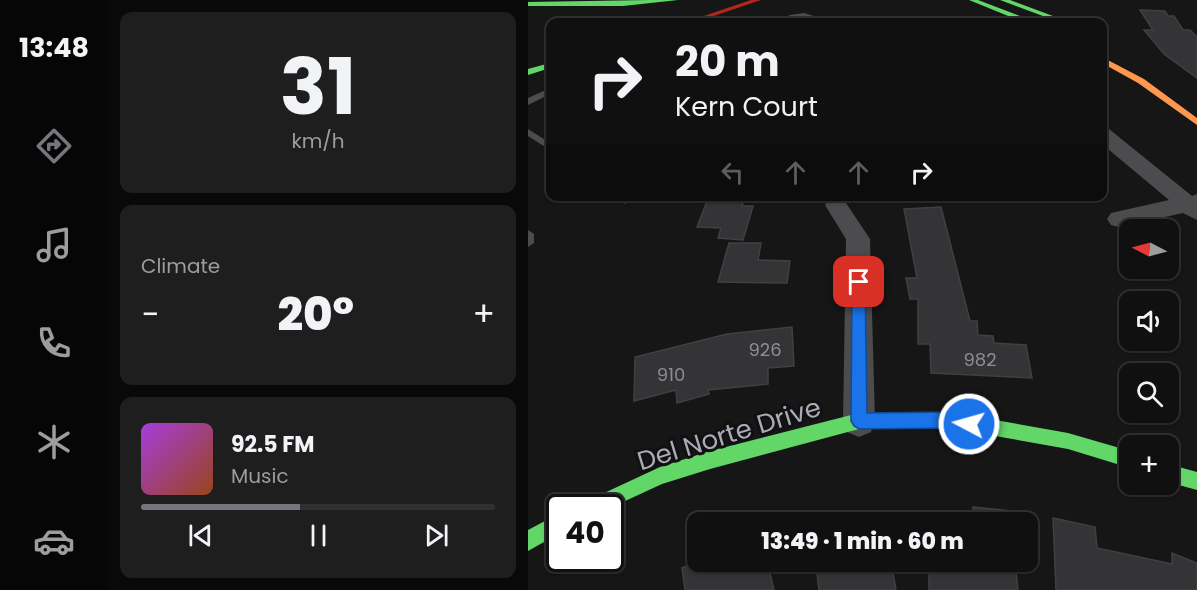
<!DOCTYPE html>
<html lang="en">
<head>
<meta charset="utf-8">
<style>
  :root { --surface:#101011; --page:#1e1e1f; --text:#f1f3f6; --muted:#9c9d9f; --line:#303031; --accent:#76777e }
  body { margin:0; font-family:Poppins,sans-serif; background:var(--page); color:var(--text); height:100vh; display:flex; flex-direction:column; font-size:22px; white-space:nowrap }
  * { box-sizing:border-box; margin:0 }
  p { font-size:20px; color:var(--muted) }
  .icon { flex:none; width:33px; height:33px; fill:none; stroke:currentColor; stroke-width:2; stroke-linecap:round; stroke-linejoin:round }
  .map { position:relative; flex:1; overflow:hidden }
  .drawer { display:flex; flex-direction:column; gap:12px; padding:12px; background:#090909; width:420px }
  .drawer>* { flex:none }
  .banner { position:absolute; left:18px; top:18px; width:561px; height:183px; border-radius:12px; box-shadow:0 2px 4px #0004,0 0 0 2px var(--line); background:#101011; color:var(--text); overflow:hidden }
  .needle { width:39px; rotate:276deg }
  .tools { position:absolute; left:591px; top:219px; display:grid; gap:12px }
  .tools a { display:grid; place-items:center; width:60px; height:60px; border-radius:12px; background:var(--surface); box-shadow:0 2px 4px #0004,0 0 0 2px var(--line); font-size:30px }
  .speed { position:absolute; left:18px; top:494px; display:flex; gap:12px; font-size:30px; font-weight:700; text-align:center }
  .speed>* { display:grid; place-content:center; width:78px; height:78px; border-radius:50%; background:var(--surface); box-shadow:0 2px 4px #0004,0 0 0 2px var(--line); line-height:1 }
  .speed .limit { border:3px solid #111; border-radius:9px; background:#fff; color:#111 }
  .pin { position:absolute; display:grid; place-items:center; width:51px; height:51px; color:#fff; margin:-26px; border-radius:12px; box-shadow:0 3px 9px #0006 }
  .me { position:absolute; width:66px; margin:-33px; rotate:276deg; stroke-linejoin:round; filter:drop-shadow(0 0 4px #0008) }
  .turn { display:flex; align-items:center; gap:21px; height:126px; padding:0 30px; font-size:27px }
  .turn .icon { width:78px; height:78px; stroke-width:2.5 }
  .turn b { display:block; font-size:42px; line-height:51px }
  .lanes { display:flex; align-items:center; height:57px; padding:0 30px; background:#0003; justify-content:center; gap:30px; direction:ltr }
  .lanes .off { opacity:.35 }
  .big { font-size:45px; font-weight:800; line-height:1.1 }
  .drawer .card { flex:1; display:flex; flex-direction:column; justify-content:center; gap:9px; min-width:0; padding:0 21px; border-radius:12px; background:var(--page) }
  .drawer .dial { align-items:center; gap:0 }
  .dial b { font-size:78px; line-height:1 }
  .song { display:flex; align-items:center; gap:18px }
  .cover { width:72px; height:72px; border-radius:9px; background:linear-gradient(135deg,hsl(280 70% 55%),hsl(20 70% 35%)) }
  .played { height:6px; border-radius:3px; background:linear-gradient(90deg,var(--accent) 45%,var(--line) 45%) }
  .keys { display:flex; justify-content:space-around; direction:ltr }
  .heat { display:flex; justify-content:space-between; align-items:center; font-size:33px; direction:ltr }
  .trip { position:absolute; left:159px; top:512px; width:351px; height:60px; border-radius:12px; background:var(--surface); box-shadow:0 2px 4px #0004,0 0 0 2px var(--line); font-weight:800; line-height:60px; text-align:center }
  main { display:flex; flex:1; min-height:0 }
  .tabs { display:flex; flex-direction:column; width:108px; justify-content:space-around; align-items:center; background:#060607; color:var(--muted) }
  .tabs .icon { width:42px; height:42px }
  .tabs .selected { color:var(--accent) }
  .tabs b { font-size:27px; color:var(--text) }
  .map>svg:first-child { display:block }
</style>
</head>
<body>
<main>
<nav class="tabs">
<b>13:48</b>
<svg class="icon selected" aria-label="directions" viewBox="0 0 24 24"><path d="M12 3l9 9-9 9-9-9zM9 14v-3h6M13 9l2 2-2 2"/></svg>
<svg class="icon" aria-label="music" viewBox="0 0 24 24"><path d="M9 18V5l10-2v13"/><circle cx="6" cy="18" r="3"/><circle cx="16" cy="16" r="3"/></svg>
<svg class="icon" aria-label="phone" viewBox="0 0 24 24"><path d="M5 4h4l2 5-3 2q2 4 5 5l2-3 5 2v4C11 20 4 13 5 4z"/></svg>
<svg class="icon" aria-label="climate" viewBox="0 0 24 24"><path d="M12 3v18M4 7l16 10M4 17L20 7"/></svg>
<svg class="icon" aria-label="car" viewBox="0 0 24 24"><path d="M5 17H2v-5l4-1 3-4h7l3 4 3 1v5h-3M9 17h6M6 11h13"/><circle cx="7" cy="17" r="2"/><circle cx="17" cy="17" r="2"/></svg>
</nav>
<section class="drawer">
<div class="card dial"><b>31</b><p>km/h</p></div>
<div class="card"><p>Climate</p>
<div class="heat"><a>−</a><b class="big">20°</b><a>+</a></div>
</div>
<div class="card">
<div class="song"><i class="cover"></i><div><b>92.5 FM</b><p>Music</p></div></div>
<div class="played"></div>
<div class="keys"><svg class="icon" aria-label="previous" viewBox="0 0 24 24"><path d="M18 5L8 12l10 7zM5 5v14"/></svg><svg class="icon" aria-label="pause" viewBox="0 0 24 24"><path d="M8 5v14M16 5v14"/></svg><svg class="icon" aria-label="next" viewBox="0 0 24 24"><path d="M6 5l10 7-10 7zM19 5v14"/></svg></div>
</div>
</section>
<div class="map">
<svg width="669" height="590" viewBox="0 0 669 590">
  <rect width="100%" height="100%" fill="#161617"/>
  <!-- building -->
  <g fill="#343436" stroke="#404043" stroke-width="1.5">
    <polygon points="612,10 637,11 640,16 646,16 655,30 662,30 669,37 669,78 636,54 616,30 625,30"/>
    <polygon points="181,196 217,196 214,206 225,206 215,240 190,238 193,228 169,227"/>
    <polygon points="413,207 442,321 449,321 450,335 465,336 466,343 498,345 504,378 403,373 402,344 390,344 390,299 382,299 378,278 389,278 376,209"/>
    <polygon points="201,243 233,243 230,260 262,261 259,283 190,282"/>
    <polygon points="264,327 266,366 240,368 240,384 180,390 181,394 149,403 148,390 106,401 107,357 199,334"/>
    <polygon points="445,507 484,511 484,522 446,522"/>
    <polygon points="316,511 317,522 273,522 273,519"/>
    <polygon points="525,518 567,527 569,548 644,564 644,553 669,563 669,590 528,590"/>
    <polygon points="170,561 239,561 246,590 157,590 154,568"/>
    <polygon points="276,561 363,561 368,590 291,590 288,564 276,566"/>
    <polygon points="401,561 487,561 490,590 401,590"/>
  </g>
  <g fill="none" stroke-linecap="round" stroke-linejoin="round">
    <!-- lane -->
    <g fill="#4c4c4f" fill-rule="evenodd">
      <path d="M276 13 305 22C294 23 286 18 276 17 266 17 257 23 247 22L262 15Z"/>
      <polygon points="22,88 22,94 0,105 0,98"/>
      <polygon points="0,129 22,143 22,150 0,136"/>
      <polygon points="85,196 106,196 97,204"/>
      <polygon points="0,230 6,234 6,243 0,247"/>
    </g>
    <!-- street -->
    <g fill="#4c4c4f" fill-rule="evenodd">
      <polygon points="574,127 581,129 664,196 669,194 669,220 655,213 591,227 583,225 579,219 583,213 641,200 574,144"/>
      <polygon points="308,197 316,200 342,239 347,421 343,432 331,437 319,432 315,421 318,239 297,205 300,200"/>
    </g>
    <!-- fast -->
    <g fill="#63d668" fill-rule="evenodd">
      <polygon points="120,0 150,0 95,6 0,6 0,2"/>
      <polygon points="441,0 450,0 497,18 490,20"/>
      <polygon points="472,0 482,0 541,22 531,22"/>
      <polygon points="22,63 22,68 0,75 0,69"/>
      <polygon points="422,412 540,433 602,451 602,468 540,449 422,428 331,429 182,469 134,484 82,508 56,507 59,501 132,467 182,451 331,413"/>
      <polygon points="640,464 669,472 669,490 640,482"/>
      <polygon points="32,513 32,533 0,551 0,530"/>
    </g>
    <!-- slow -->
    <polygon fill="#ff974d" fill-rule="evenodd" points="574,57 616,79 669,118 669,125 610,83 574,63"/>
    <!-- jam -->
    <polygon fill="#b3261e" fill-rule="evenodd" points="223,0 233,0 168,22 158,22"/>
  </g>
  <!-- route -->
  <polygon fill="#1a73e8" stroke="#114b97" stroke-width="1.5" points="331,277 337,282 339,413 422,412 447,418 450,424 447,429 441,432 422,428 331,429 326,426 323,421 324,282"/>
  <g text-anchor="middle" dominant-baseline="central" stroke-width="6" stroke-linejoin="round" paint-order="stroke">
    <!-- number labels -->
    <g font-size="18" fill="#8c8d96">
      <text x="237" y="349">926</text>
      <text x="452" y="359">982</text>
      <text x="143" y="374">910</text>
    </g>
    <!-- near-street labels -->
    <g font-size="26" fill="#aaabb6" stroke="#111112">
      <text transform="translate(201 434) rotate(-17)">Del Norte Drive</text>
    </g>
  </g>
</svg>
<div class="tools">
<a><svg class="needle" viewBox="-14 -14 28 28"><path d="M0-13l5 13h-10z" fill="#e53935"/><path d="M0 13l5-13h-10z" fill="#9c9d9f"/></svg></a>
<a><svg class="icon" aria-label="sound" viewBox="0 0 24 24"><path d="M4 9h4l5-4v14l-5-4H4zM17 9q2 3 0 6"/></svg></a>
<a><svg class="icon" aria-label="search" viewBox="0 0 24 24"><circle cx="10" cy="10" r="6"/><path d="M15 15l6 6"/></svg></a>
<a>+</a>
</div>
<div class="speed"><div class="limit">40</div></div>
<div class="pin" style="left:331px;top:282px;background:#d93025"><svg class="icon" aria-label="arrive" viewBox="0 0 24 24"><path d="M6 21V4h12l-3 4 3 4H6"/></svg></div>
<svg class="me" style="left:441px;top:424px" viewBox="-20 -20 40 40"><circle r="17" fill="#1a73e8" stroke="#fff" stroke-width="3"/><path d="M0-11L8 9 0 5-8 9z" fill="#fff"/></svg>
<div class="trip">13:49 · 1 min · 60 m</div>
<div class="banner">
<div class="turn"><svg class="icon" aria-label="right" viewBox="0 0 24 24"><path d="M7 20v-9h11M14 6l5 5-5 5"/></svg><div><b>20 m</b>Kern Court</div></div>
<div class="lanes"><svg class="icon off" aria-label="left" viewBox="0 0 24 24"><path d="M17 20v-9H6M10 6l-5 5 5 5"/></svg><svg class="icon off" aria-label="ahead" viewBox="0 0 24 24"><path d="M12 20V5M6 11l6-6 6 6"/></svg><svg class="icon off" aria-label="ahead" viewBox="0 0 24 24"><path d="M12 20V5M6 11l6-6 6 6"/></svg><svg class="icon" aria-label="right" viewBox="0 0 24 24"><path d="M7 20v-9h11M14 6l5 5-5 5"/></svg></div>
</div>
</div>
</main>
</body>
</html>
